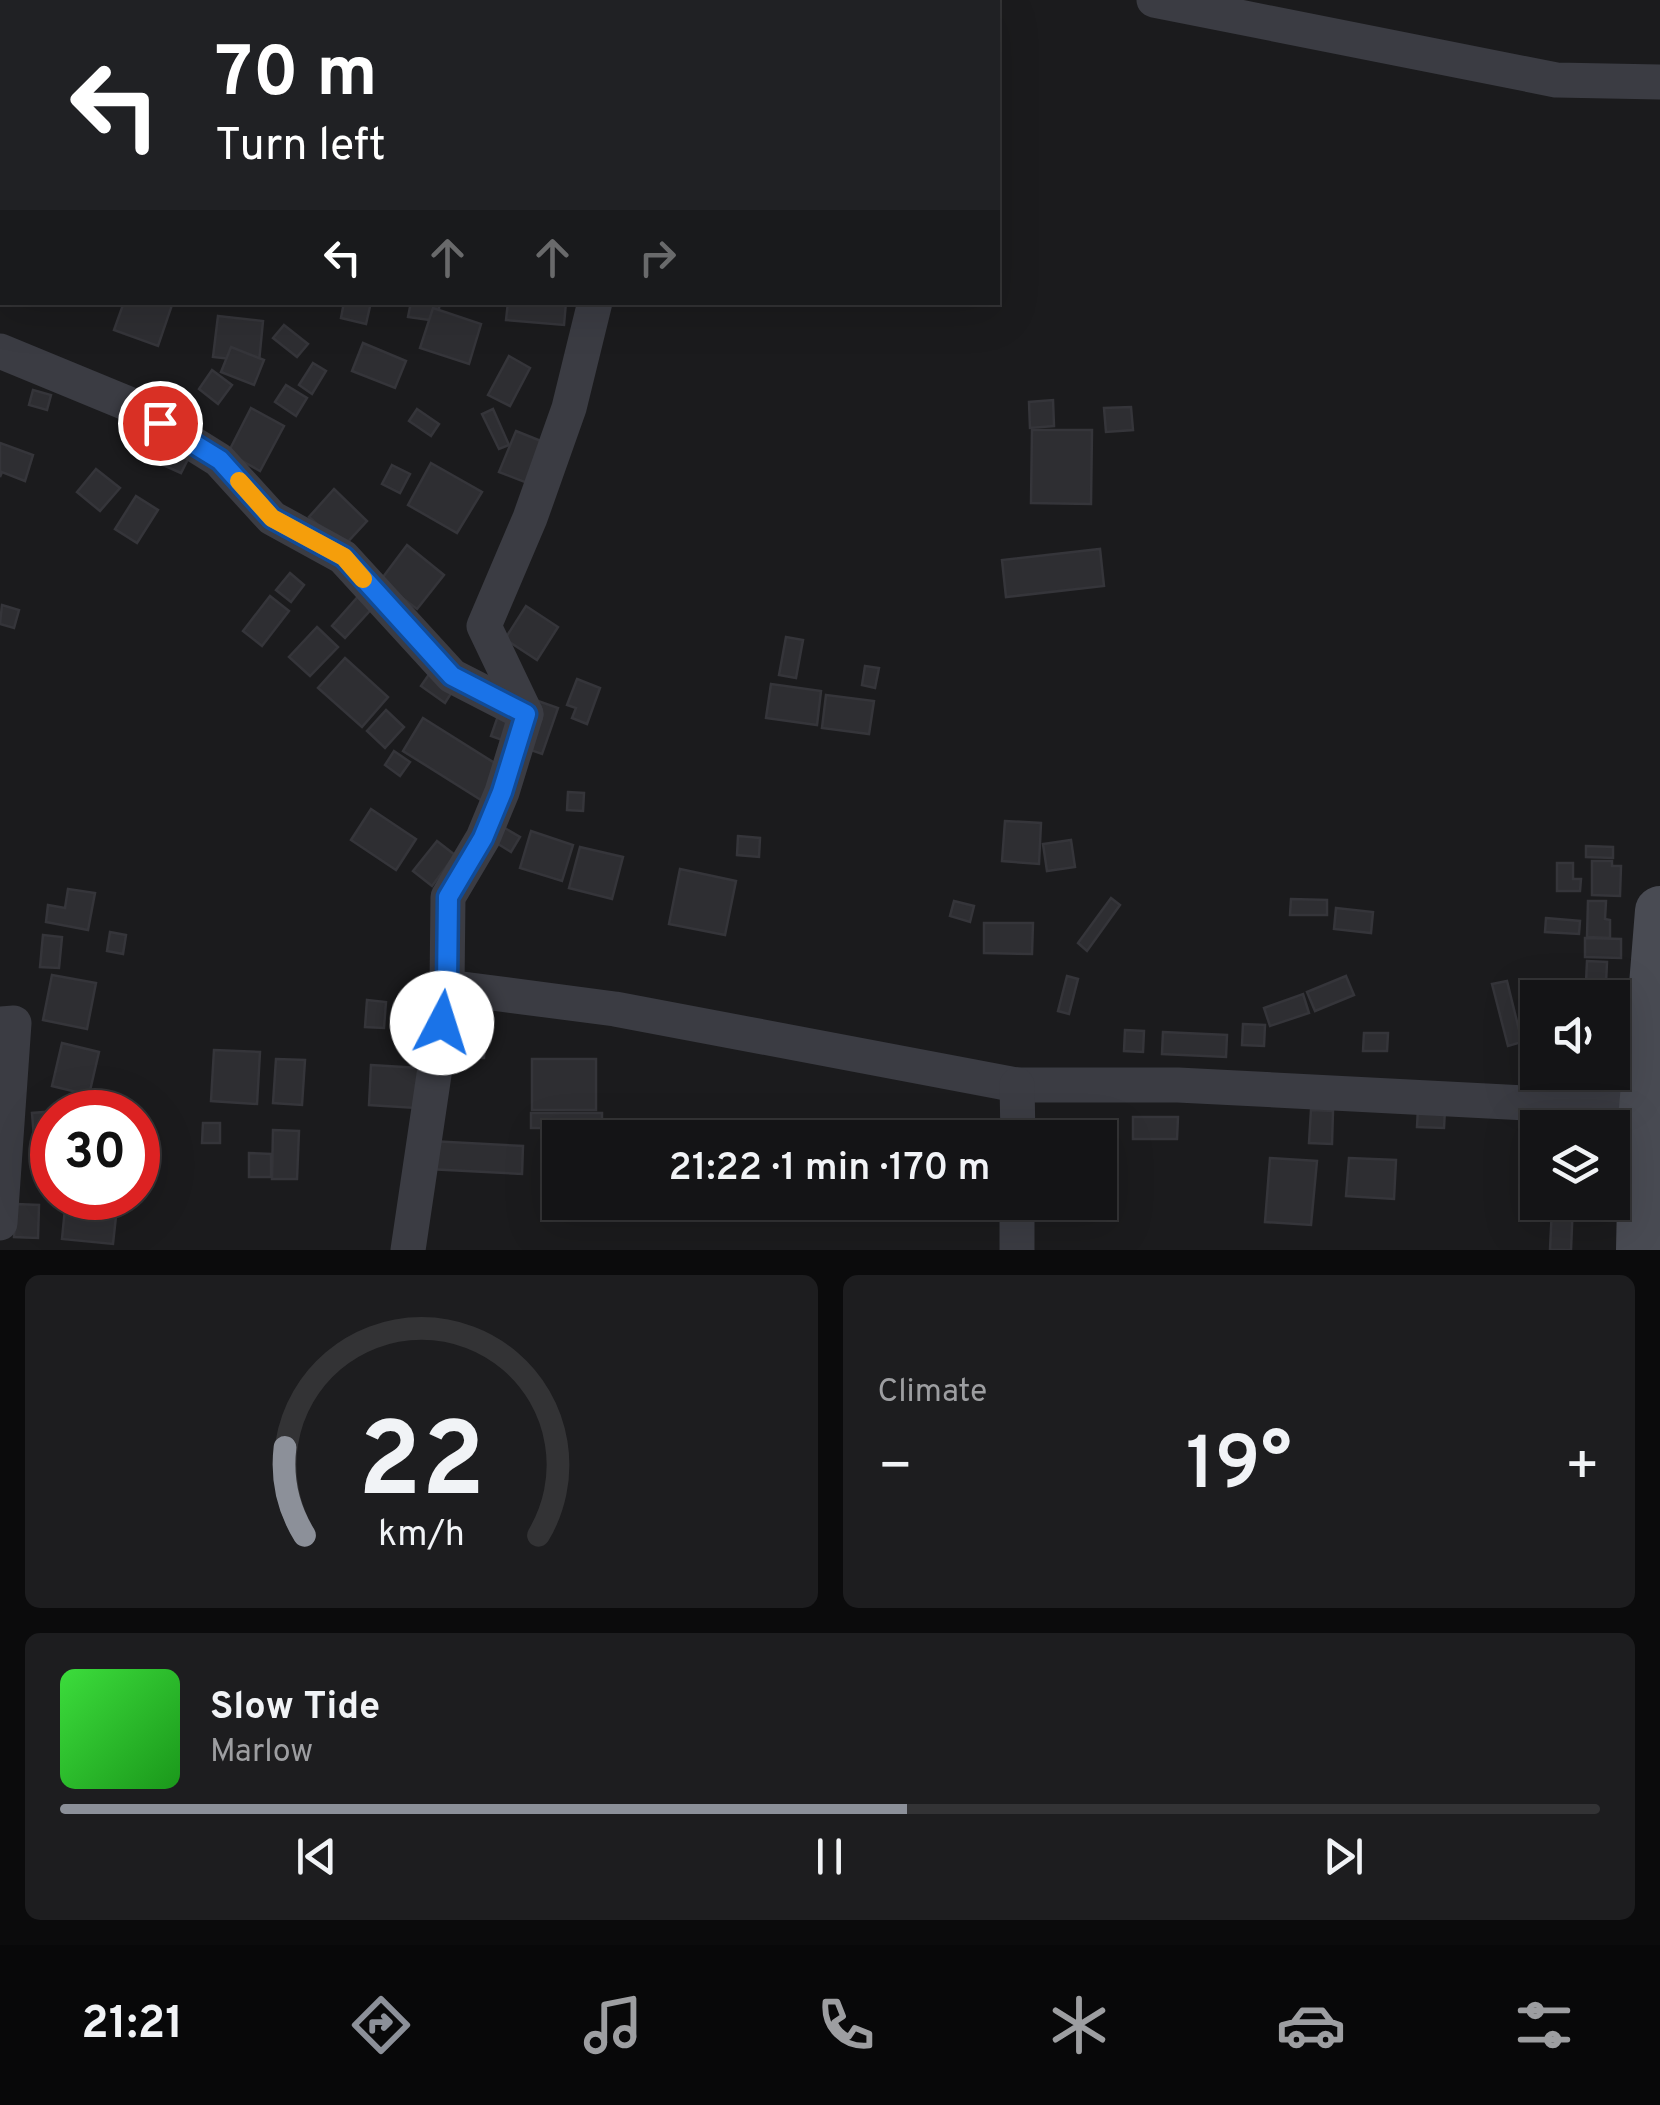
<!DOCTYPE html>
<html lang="en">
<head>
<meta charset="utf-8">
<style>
  :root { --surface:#141416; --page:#1d1d1f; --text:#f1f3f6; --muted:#9d9ea1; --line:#333335; --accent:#8c9099 }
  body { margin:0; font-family:Overpass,sans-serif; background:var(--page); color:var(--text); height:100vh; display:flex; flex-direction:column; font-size:38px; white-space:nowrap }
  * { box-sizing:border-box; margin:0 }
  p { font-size:32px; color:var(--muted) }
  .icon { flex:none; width:55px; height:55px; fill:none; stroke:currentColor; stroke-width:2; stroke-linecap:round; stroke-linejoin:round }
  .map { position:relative; height:1250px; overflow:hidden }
  .side { display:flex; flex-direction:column; gap:25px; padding:25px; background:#0b0b0c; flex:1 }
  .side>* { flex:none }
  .banner { position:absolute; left:0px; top:0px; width:1000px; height:305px; box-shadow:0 10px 40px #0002,0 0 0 2px var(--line); background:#202124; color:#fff; overflow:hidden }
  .fabs { position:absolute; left:1520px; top:980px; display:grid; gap:20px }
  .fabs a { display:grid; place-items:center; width:110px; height:110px; border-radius:0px; background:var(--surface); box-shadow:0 10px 40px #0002,0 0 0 2px var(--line); font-size:50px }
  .speed { position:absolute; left:30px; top:1090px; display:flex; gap:20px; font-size:50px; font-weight:700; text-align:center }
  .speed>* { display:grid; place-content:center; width:130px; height:130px; border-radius:50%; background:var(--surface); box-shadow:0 10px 40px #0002,0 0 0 2px var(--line); line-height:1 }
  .speed .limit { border:15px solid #d22; background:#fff; color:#111 }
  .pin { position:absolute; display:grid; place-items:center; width:85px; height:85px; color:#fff; margin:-42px; border:5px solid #fff; border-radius:50%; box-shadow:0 2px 10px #0007 }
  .me { position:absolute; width:110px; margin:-55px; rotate:5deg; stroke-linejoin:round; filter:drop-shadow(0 0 8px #0008) }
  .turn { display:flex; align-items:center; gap:35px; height:210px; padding:0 50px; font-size:45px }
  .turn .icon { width:130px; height:130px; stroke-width:2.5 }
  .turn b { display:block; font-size:70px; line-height:85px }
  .lanes { display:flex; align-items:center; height:95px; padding:0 50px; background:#0003; justify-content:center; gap:50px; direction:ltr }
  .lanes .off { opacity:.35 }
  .big { font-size:75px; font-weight:600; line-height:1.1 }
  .side .tile { flex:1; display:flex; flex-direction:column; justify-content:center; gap:15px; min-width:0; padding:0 35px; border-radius:15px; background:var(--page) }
  .side .dial { align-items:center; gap:0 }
  .dial svg { height:260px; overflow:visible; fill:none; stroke:var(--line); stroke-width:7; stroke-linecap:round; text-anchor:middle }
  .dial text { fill:var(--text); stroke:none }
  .song { display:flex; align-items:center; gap:30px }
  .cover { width:120px; height:120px; border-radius:15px; background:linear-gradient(135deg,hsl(120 70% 55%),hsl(120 70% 35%)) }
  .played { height:10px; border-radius:5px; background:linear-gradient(90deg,var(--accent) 55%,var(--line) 55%) }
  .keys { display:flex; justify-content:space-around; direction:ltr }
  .heat { display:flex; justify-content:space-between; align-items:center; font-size:55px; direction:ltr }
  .side .tiles { flex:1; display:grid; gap:25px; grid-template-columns:1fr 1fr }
  .tile:last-child { grid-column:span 2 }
  .trip { position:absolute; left:542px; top:1120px; width:575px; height:100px; border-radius:0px; background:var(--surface); box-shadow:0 10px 40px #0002,0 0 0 2px var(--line); font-weight:600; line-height:100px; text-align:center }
  .menu { display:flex; height:160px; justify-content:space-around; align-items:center; background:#080809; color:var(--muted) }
  .menu .icon { width:70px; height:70px }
  .menu .on { color:var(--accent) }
  .menu b { font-size:45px; color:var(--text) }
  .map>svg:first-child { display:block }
</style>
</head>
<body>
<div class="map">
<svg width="1660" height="1250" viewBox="0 0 1660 1250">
  <rect width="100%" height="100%" fill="#1b1b1d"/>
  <!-- building -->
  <g fill="#2e2e32" stroke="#35353a" stroke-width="2.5">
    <polygon points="124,302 172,305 158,346 114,330"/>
    <polygon points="344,302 371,302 366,324 341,318"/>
    <polygon points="411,302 440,302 437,321 408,317"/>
    <polygon points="508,302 566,302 564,325 506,320"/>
    <polygon points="433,308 481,324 469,364 420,348"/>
    <polygon points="218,316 263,321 259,362 213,357"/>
    <polygon points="284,325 308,344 297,357 273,338"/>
    <polygon points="363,343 406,361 395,388 352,371"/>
    <polygon points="231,347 264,360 254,385 221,372"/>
    <polygon points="509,356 530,368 510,406 488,395"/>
    <polygon points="313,363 326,371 312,394 299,385"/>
    <polygon points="212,370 232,385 218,404 199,389"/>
    <polygon points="286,385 307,398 296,416 275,402"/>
    <polygon points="33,390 51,395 47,410 29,405"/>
    <polygon points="1053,400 1054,426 1030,428 1029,402"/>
    <polygon points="1131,407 1133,430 1106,432 1104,408"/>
    <polygon points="251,408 284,426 260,471 228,453"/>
    <polygon points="417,409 439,424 431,436 409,421"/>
    <polygon points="493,409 509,445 499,449 482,414"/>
    <polygon points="1032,430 1092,430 1091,504 1031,503"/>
    <polygon points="516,431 551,445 535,486 499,472"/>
    <polygon points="171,441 192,451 181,473 161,464"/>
    <polygon points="0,443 33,455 25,481 2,472 0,477"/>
    <polygon points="431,463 482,492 457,533 408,505"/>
    <polygon points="392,465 410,474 400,493 382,484"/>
    <polygon points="96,469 120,488 100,511 77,492"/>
    <polygon points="334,489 367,521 343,547 309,517"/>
    <polygon points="136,496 158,510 137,543 115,529"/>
    <polygon points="407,545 444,575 417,609 380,581"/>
    <polygon points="1100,549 1104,586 1006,597 1002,560"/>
    <polygon points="290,573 304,585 291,602 276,590"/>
    <polygon points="362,592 376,604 345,638 332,626"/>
    <polygon points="270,596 289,611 262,646 243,631"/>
    <polygon points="2,605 19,610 14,628 0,624"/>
    <polygon points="526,606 558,627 537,660 505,639"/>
    <polygon points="317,627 338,647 310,676 289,657"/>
    <polygon points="786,637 803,640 796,678 779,675"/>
    <polygon points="345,658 388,697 362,727 318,688"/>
    <polygon points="865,666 879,668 875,688 862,685"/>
    <polygon points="432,670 455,687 445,703 421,686"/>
    <polygon points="577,679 600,688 587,724 572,718 576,708 567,705"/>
    <polygon points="771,684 821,691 817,725 766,718"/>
    <polygon points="507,690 558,708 542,754 491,736"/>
    <polygon points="826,695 874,701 869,734 822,728"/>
    <polygon points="386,710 404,727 385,748 367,731"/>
    <polygon points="423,718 501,767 481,800 403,751"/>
    <polygon points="394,751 410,762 400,776 385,765"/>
    <polygon points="568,792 584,793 583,811 567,810"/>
    <polygon points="371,809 416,839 396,870 351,840"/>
    <polygon points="1005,821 1041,823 1039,864 1002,861"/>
    <polygon points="503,827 520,837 511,852 495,842"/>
    <polygon points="531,831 573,845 562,881 520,868"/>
    <polygon points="738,836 760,838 759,857 737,855"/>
    <polygon points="1071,840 1075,867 1047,871 1043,844"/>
    <polygon points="437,841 455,855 432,886 413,871"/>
    <polygon points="1586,846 1613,847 1613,858 1586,857"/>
    <polygon points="580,847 623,857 612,899 569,888"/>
    <polygon points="1592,861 1612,861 1612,866 1621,866 1620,896 1592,895"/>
    <polygon points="1557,863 1573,863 1573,879 1581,879 1580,891 1557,891"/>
    <polygon points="680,869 736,881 725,935 669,924"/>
    <polygon points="68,889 95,893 88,930 46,922 48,905 65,908"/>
    <polygon points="1111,898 1120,905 1087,951 1078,943"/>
    <polygon points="1291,899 1327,900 1327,915 1290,915"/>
    <polygon points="954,901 974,906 970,922 950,916"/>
    <polygon points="1588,901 1606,901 1605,919 1610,920 1610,938 1587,937"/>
    <polygon points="1336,908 1373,912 1371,933 1334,929"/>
    <polygon points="1546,918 1580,921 1579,934 1545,932"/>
    <polygon points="984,923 1033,923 1032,954 984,953"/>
    <polygon points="110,932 126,935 123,954 107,951"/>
    <polygon points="43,935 62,937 59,968 40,967"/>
    <polygon points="1585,938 1621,939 1621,958 1585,957"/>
    <polygon points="1587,961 1607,962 1606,984 1586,983"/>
    <polygon points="52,975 96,983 87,1029 43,1020"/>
    <polygon points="1067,976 1078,979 1069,1014 1058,1011"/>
    <polygon points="1346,976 1354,995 1315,1011 1307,992"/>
    <polygon points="1507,981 1522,1042 1508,1046 1492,984"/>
    <polygon points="1585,985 1613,986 1612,998 1571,998 1571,991 1585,992"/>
    <polygon points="1303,994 1309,1013 1270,1026 1264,1008"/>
    <polygon points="367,1000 386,1002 384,1028 365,1027"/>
    <polygon points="407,1003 438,1006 434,1050 404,1047"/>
    <polygon points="459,1014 486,1015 484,1058 457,1057"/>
    <polygon points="1243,1024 1265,1025 1264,1046 1242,1045"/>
    <polygon points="1125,1030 1144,1031 1143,1052 1124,1051"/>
    <polygon points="1163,1032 1227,1035 1226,1057 1162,1054"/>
    <polygon points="1364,1033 1388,1033 1387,1051 1363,1051"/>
    <polygon points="62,1043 99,1052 89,1095 52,1086"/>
    <polygon points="214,1050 260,1052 257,1104 211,1101"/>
    <polygon points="276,1059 305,1060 302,1105 273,1103"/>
    <rect x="532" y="1059" width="64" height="51"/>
    <polygon points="371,1065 419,1068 416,1108 369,1105"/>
    <polygon points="1418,1108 1445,1109 1444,1128 1417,1127"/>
    <polygon points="1311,1110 1333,1111 1332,1144 1309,1143"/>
    <polygon points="57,1111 52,1112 52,1137 34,1138 32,1113"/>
    <polygon points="531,1113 602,1113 602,1138 560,1138 560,1157 544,1157 544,1128 531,1128"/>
    <polygon points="1133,1117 1178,1117 1177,1139 1133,1139"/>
    <polygon points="203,1123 220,1123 220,1143 202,1143"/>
    <polygon points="273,1130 299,1131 297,1179 272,1179"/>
    <polygon points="430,1141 523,1146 522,1174 428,1169"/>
    <polygon points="249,1153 271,1154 271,1177 249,1177"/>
    <polygon points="1270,1158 1317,1161 1311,1225 1265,1222"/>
    <polygon points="1349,1158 1396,1160 1394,1199 1346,1196"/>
    <polygon points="66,1198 118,1198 113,1244 62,1239"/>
    <polygon points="1547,1202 1573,1202 1571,1250 1550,1250 1552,1207 1546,1207"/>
    <polygon points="16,1204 39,1205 38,1238 14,1237"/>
  </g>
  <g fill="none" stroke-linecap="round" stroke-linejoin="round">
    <!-- minor -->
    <g stroke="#3b3c43" stroke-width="35">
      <polyline points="660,0 660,2"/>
      <polyline points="1154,0 1556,80 1660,82"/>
      <polyline points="288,2 289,0"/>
      <polyline points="0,146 2,147"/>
      <polyline points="0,351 131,405 219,460 272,518 343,557 452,676 526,714"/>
      <polyline points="447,987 615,1009 1017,1085 1178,1085 1644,1109"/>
      <polyline points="0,1024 14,1023 0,1223"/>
      <polyline points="1017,1085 1018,1138"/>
      <polyline points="408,1250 447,987 448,897 483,838 502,792 526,714 484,626 530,518 569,408 595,302"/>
      <polyline points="1017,1250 1017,1202"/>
    </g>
    <!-- secondary -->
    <polyline stroke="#494b53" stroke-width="50" points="1641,1250 1644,1109 1660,911"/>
  </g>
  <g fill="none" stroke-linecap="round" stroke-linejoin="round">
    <!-- route casing -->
    <g stroke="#114b97" stroke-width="25">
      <polyline id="route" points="160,423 220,460 272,518 344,557 452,676 526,714 502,792 483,838 448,897 447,987 442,1023"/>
    </g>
    <!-- route -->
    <use href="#route" stroke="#1a73e8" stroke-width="18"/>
    <!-- slow -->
    <polyline stroke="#f59e0b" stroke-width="18" points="239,481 272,518 344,557 363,579"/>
  </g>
</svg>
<div class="fabs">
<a><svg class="icon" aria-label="sound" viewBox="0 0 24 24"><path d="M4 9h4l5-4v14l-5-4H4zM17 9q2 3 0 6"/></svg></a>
<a><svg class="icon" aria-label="layers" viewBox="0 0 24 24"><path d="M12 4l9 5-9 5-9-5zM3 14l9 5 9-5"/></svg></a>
</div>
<div class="speed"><div class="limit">30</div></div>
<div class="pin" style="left:160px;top:423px;background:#d93025"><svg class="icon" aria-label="arrive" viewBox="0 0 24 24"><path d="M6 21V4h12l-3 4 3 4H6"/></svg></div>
<svg class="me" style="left:442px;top:1023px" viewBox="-20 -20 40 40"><circle r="19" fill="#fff"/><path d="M0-13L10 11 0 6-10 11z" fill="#1a73e8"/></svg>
<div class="trip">21:22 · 1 min · 170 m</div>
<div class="banner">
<div class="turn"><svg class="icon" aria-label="left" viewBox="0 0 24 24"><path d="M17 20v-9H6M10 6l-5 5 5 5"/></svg><div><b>70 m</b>Turn left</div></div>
<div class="lanes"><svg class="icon" aria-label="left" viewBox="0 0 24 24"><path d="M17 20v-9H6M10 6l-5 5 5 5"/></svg><svg class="icon off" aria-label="ahead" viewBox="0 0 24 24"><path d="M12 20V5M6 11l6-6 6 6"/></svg><svg class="icon off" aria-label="ahead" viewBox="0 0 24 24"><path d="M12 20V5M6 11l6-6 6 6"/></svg><svg class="icon off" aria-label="right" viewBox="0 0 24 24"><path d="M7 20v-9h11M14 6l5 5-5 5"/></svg></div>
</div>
</div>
<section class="side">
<div class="tiles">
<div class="tile dial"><svg viewBox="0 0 100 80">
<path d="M14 69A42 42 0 1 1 86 69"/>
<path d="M14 69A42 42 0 0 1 8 42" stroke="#8c9099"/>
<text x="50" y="56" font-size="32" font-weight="700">22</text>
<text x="50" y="72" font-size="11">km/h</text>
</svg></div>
<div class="tile"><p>Climate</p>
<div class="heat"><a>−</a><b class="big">19°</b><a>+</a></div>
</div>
<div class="tile">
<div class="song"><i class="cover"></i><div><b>Slow Tide</b><p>Marlow</p></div></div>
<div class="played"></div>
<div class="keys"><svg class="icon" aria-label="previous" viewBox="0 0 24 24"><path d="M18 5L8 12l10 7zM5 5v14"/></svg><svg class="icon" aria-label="pause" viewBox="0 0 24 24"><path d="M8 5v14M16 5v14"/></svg><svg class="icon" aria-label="next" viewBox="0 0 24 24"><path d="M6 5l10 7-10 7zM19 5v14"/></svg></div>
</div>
</div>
</section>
<nav class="menu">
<b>21:21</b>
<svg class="icon on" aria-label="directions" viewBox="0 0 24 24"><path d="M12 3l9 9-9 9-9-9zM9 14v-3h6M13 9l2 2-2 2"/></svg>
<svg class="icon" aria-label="music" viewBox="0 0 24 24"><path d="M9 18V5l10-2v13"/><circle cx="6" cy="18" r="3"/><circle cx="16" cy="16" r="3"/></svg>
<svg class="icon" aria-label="phone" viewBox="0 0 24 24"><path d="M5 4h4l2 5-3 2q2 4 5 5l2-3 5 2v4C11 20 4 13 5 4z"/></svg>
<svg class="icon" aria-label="climate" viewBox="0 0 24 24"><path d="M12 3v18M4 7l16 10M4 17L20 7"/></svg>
<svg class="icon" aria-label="car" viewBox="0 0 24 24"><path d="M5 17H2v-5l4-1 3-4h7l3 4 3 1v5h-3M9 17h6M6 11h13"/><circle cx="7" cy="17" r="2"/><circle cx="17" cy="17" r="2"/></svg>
<svg class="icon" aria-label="filters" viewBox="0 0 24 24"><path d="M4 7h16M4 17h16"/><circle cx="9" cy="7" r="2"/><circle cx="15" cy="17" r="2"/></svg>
</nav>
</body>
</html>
